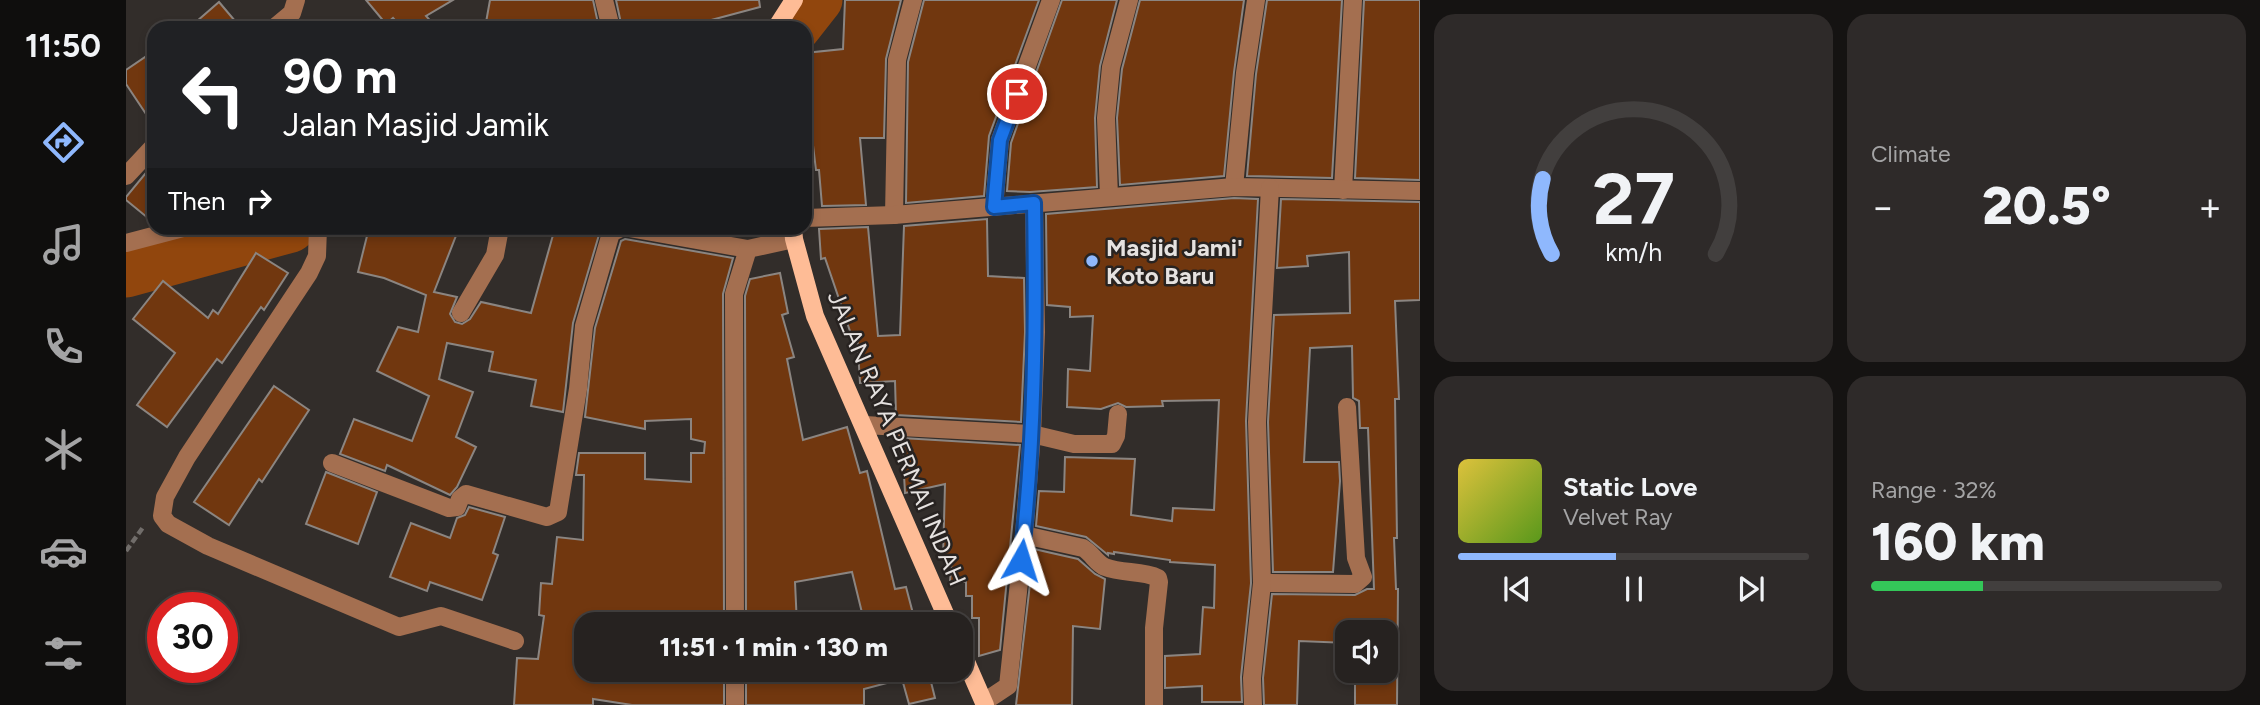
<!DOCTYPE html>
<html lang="en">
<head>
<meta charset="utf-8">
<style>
  :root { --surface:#262220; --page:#2e2a29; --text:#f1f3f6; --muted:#a4a4a5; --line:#423f3e; --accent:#8fb8fd }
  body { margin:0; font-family:Figtree,sans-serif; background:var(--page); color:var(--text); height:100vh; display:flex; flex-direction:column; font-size:26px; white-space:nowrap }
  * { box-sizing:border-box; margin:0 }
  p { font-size:23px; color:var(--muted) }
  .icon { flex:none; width:38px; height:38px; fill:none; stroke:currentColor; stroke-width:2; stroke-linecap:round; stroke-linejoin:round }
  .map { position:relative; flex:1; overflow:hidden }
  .side { display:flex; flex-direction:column; gap:14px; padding:14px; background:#151312; width:840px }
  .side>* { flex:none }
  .top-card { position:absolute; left:21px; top:21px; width:665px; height:214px; border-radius:21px; box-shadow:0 4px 10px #0003,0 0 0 2px var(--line); background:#202124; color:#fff; overflow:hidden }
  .fabs { position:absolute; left:1209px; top:620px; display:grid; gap:14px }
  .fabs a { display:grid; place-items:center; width:63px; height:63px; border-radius:14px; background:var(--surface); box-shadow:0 4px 10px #0003,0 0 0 2px var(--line); font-size:35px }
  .speed { position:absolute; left:21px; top:592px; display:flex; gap:14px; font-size:35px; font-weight:700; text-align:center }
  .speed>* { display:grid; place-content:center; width:91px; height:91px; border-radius:50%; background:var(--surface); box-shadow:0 4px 10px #0003,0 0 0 2px var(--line); line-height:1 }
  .speed .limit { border:10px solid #d22; background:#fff; color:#111 }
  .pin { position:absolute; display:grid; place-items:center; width:60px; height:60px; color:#fff; margin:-30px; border:4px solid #fff; border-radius:50%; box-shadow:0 2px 7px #0007 }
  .me { position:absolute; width:77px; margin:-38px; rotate:6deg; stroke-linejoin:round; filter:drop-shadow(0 0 5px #0008) }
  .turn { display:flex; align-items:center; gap:24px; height:147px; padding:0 21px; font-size:32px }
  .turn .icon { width:91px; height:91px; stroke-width:2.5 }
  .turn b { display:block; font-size:49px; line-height:60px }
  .then { display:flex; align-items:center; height:66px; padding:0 21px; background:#0003; gap:14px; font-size:26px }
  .big { font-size:52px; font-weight:800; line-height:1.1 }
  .side .card { flex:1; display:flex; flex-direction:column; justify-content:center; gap:10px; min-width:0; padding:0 24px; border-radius:21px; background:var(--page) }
  .side .dial { align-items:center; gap:0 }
  .dial svg { height:182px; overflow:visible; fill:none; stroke:var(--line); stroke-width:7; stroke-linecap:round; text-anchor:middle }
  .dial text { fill:var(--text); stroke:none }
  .song { display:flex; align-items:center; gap:21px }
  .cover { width:84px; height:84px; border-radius:10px; background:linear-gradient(135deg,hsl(50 70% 55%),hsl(90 70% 35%)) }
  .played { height:7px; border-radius:4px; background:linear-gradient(90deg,var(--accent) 45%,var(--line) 45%) }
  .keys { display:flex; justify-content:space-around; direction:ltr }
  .heat { display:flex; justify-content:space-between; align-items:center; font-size:38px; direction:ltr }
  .charge { height:10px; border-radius:5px; background:linear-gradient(90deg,#34c759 32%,var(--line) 0) }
  .side .tiles { flex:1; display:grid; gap:14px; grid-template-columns:repeat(2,1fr) }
  .trip { position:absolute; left:448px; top:612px; width:399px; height:70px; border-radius:21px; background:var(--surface); box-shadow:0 4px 10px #0003,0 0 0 2px var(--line); font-weight:800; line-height:70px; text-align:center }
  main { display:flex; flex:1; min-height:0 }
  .dock { display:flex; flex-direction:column; width:126px; justify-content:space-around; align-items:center; background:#0f0e0d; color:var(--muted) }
  .dock .icon { width:49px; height:49px }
  .dock .on { color:var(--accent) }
  .dock b { font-size:32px; color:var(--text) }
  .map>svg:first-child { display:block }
</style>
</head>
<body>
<main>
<nav class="dock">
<b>11:50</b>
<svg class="icon on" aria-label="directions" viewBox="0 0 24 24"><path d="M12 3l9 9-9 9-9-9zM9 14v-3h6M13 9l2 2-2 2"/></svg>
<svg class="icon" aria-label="music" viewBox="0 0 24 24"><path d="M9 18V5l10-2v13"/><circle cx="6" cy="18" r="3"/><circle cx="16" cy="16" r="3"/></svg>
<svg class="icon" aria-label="phone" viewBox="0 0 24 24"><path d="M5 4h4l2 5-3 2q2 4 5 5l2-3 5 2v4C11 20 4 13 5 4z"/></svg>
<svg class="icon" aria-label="climate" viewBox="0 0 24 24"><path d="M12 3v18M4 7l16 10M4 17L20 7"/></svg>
<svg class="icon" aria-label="car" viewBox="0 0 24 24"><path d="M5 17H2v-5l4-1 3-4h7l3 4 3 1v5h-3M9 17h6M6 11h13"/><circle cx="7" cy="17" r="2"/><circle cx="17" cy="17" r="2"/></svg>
<svg class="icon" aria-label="filters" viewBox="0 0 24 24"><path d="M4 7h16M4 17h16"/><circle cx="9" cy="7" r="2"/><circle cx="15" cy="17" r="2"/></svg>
</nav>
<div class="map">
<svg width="1294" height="705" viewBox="0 0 1294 705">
  <rect width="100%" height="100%" fill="#322d2a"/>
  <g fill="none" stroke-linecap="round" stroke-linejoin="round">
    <!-- river -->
    <g stroke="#91460d" stroke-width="47">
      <polyline points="671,28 693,0"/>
      <polyline points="0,274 165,229"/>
    </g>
  </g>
  <!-- building -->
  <g fill="#71370f" stroke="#8b8581" stroke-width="2">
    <polygon points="240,0 327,0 300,16 311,28 276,28 267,18 260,24"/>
    <polygon points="364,0 467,0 473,28 359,28"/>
    <polygon points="490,0 633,0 634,7 574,23 575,28 537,28 536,21 496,28"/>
    <polygon points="719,0 775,0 760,59 758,138 734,138 740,205 696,206 693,170 690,170 686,137 679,137 679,53 717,49"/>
    <polygon points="798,0 913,0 863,136 858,196 780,203 782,62"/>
    <polygon points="936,0 991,0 974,66 969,118 971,187 904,192 881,191 885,143"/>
    <polygon points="1014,0 1118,0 1108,72 1098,176 994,185 991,118 996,69"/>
    <polygon points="1141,0 1216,0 1206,178 1121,176 1130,74"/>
    <polygon points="1238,0 1294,0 1294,180 1229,178"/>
    <polygon points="93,2 115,28 63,28"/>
    <polygon points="28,51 28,126 0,84 0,70"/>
    <polygon points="28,163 28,223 0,200 0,197"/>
    <polygon points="1108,198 1132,199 1120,421 1125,583 1115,677 1116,702 1076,702 1076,686 1039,688 1039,656 1074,654 1077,607 1088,608 1089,565 1044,562 1044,560 988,552 988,554 982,553 982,555 960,537 910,526 913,491 938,492 939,457 1009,459 1005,515 1046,521 1047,508 1088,510 1093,400 1036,401 1037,406 1000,407 992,403 975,409 941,407 942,369 964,371 967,316 944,317 944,307 921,305 920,214"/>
    <polygon points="1155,199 1294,202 1294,300 1269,301 1273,399 1269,399 1271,538 1268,538 1270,589 1272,589 1271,705 1229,705 1229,670 1260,670 1260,632 1222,632 1222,643 1173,641 1171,705 1138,705 1137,678 1146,594 1229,595 1241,589 1248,589 1242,428 1234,428 1233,401 1227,398 1226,346 1184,348 1178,462 1213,462 1214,481 1207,572 1147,572 1142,422 1148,315 1224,313 1223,252 1181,256 1182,266 1151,268"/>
    <polygon points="861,219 862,276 898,278 899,332 895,422 770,415 769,381 734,383 731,332 725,334 699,258 695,259 693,229 742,227 752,336 774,335 778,226"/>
    <polygon points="243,228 333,228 308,292 331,297 324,314 329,322 336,324 344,319 355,302 405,313 429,228 475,228 447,323 437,412 405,406 410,380 363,371 367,352 321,343 313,379 347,392 330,437 350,447 331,487 324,495 261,465 259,471 214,454 228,419 286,441 303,396 251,371 272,327 292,332 300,295 258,278 232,272"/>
    <polygon points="499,239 607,258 597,294 598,624 460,625 460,670 598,670 598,705 506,705 467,699 467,705 388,705 391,658 412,659 418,616 413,615 415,583 426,584 431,537 457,540 458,475 450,475 453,453 519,453 519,479 565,482 565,453 578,453 579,442 565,439 565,419 519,421 519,429 459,417 469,328 495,241"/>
    <polygon points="130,253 162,273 138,310 135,307 96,363 91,359 41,427 11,405 49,353 7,319 37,281 82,318 87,310 92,314"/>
    <polygon points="654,273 662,313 656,315 668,357 661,359 677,440 721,427 734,473 741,471 769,589 780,587 790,625 739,625 726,572 669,582 671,625 620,625 619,296 624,279"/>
    <polygon points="148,386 183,410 136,482 133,479 103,525 68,502"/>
    <polygon points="776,438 894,445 874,650 853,656 853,618 846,618 846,596 840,596 840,582 824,581 826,559 817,559 819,484 779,493"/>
    <polygon points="200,472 251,492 232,544 180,524"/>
    <polygon points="343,507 379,517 367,553 372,555 356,600 304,582 301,591 264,577 285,523 324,538 331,518 339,515"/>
    <polygon points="908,549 952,559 969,574 979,579 974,629 947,626 946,705 890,705"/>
    <polygon points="620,670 802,670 809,698 783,704 776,679 738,689 738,705 620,705"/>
  </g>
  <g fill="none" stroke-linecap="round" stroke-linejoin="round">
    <!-- path -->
    <polyline stroke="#716d6a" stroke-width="4.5" stroke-dasharray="7 3.5" stroke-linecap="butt" points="0,551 18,526"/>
    <!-- minor -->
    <g stroke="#a46f50" stroke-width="18">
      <polyline points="478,0 485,28"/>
      <polyline points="148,28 166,13 170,0"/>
      <polyline points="0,176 28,146"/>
      <polyline points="1108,187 1119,73 1130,0"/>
      <polyline points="1217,190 1227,0"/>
      <polyline points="983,196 980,118 985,67 1003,0"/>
      <polyline points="868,207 874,140 925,0"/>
      <polyline points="768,215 771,60 787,0"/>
      <polyline points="679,218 768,215 1108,187 1294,191"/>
      <polyline points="192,228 191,256 183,273 61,457 39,497 36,516 42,524 82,546 273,627 315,616 389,641"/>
      <polyline points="503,228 622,249"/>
      <polyline points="0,243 57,228"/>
      <polyline points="335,313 369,255 374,228"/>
      <polyline points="738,425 906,434 948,444 986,444 990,436 992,414"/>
      <polyline points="206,463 323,508 331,507 334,499 340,494 421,517 432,512 452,389 458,326 485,233 495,228"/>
      <path d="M898 535 957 548C966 553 970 563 979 567 996 574 1016 570 1032 578L1033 582 1028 628V705"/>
      <polyline points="1136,583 1229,584 1237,577 1230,558 1221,407"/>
      <polyline points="609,625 608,294 622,249 668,239"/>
      <polyline points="609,670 609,705"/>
      <polyline points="858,702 882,686 898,535 906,434 910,332 908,203"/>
      <polyline points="1127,705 1126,678 1136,583 1131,422 1144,188"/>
    </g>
    <!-- major -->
    <g stroke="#febc96" stroke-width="18">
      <polyline points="650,28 668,0"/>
      <polyline points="667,228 668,239 689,316 824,625"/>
      <polyline points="835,650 859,705"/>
    </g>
  </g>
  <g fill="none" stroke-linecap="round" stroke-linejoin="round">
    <!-- route casing -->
    <g stroke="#114b97" stroke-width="18">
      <path id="route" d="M891 94 874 140 868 207 908 203C910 322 909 441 895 560"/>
    </g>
    <!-- route -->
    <use href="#route" stroke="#1a73e8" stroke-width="12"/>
  </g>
  <!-- markers -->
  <circle fill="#8fb8fd" stroke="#282321" stroke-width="2.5" cx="966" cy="261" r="7"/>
  <g text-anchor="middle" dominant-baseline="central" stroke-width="5" stroke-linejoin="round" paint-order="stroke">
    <!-- poi labels -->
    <g font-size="24" font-weight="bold" fill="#e6e2e0" stroke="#282321" text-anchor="start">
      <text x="980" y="247">Masjid Jami'<tspan x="980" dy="28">Koto Baru</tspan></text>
    </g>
    <!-- street labels -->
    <g font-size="24" fill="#e6e2e0" stroke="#282321">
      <text transform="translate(771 438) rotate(67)">JALAN RAYA PERMAI INDAH</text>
    </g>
  </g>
</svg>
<div class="fabs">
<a><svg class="icon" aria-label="sound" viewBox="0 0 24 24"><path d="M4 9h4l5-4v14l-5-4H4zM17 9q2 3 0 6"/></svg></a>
</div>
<div class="speed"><div class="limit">30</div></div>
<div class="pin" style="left:891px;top:94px;background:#d93025"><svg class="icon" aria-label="arrive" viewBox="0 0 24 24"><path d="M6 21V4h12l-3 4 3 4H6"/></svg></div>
<svg class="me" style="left:895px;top:560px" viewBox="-20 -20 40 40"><path d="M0-17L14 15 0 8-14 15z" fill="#1a73e8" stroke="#fff" stroke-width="4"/></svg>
<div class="trip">11:51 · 1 min · 130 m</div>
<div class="top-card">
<div class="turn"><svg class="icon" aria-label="left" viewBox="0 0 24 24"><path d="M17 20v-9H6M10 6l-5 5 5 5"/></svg><div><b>90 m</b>Jalan Masjid Jamik</div></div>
<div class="then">Then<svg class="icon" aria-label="right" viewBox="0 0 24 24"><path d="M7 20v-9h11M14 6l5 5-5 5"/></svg></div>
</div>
</div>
<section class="side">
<div class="tiles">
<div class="card dial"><svg viewBox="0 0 100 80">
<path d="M14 69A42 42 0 1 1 86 69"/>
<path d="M14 69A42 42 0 0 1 10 36" stroke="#8fb8fd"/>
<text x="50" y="56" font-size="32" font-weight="700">27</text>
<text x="50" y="72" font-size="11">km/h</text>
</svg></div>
<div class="card"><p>Climate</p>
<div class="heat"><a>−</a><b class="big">20.5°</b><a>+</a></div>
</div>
<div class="card">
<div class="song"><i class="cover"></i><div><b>Static Love</b><p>Velvet Ray</p></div></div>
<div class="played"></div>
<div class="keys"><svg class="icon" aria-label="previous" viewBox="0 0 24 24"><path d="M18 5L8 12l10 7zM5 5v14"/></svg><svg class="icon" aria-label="pause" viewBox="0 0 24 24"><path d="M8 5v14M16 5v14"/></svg><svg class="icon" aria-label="next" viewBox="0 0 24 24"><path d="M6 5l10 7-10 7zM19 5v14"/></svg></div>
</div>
<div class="card"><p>Range · 32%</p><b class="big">160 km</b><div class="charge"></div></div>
</div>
</section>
</main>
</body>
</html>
